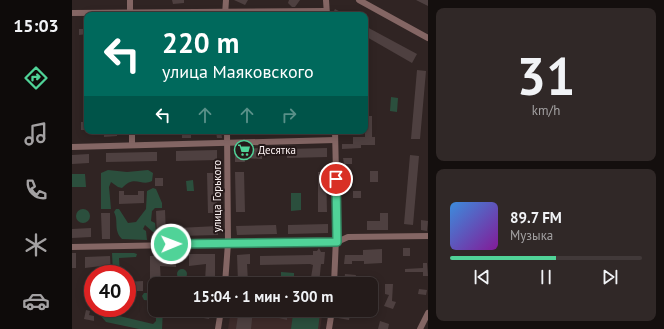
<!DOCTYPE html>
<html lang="ru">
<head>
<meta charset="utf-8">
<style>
  :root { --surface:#241b1a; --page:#302827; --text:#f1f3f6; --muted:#a3a1a2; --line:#413939; --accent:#50d398 }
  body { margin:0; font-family:"PT Sans",sans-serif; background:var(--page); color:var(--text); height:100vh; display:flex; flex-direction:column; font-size:15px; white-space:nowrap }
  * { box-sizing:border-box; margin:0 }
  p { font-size:13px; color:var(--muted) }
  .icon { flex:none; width:22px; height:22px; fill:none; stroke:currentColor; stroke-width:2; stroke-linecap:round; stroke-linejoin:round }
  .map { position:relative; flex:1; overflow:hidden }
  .panel { display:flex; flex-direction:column; gap:8px; padding:8px; background:#140f0e; width:236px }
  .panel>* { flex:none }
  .hud { position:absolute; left:12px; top:12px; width:284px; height:122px; border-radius:8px; box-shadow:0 2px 10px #0003,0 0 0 1px var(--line); background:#00695c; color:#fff; overflow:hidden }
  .speed { position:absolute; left:12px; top:265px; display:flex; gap:8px; font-size:20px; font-weight:700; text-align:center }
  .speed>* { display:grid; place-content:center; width:52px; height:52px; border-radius:50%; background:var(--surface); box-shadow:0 2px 10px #0003,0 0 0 1px var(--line); line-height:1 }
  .speed .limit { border:6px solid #d22; background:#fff; color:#111 }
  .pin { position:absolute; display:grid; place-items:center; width:34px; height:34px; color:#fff; margin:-17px; border:2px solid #fff; border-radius:50%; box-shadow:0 1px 4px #0007 }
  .me { position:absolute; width:44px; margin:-22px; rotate:89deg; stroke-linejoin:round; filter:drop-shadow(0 0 3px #0008) }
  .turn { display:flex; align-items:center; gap:14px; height:84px; padding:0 12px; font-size:18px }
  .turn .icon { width:52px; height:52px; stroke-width:2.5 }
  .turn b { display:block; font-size:28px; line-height:34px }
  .lanes { display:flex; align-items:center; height:38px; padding:0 12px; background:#0003; justify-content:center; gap:20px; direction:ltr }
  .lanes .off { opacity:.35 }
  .panel .widget { flex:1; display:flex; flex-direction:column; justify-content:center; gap:6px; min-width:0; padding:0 14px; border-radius:8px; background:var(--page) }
  .panel .dial { align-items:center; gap:0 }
  .dial b { font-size:52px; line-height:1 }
  .song { display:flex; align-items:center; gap:12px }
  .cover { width:48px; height:48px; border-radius:6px; background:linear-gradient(135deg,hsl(210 70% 55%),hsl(290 70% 35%)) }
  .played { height:4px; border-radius:2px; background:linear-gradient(90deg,var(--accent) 55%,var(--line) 55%) }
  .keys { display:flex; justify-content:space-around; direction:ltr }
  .trip { position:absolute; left:76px; top:277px; width:230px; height:40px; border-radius:8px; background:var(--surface); box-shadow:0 2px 10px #0003,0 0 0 1px var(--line); font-weight:800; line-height:40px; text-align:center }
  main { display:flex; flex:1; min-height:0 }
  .dock { display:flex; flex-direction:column; width:72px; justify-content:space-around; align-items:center; background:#0e0b0a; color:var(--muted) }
  .dock .icon { width:28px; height:28px }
  .dock .active { color:var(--accent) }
  .dock b { font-size:18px; color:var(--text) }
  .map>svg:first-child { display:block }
</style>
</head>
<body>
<main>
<nav class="dock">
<b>15:03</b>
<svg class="icon active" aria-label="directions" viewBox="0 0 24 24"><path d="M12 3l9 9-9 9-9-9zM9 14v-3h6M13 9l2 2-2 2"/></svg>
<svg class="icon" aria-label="music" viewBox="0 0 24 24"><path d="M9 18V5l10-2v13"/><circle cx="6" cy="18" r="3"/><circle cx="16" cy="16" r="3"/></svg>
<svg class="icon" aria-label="phone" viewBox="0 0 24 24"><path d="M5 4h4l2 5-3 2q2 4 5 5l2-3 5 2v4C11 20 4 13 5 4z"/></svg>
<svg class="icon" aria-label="climate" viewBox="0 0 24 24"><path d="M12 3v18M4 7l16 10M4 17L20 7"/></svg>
<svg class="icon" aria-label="car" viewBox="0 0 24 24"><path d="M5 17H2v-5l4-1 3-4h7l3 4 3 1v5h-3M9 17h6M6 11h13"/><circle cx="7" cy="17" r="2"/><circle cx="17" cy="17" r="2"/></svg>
</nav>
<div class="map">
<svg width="356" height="329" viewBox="0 0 356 329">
  <rect width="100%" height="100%" fill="#302423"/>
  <!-- built -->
  <polygon fill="#3e2b2a" points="159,310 251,310 248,329 156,329"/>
  <!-- green -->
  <g fill="#2b4f3d">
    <polygon points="319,97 326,98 325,112 318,111"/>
    <path d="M36 170 55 172 76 170 81 173 80 181C69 187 63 174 50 188L46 187 39 182 37 187 39 209H29V173Z"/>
    <polygon points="0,174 13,174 14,187 0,187"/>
    <polygon points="121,180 122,191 115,191 114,181"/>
    <path d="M81 188 84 189 90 203V208H83L80 211 79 221 83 223 84 232H81L73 225 71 229 74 231 75 240 50 239C41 230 47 221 42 212L44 209H47L56 223 64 222 74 209 75 191Z"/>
    <polygon points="219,193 229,193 229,210 219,211"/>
    <circle cx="11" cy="216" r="7"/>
    <polygon points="40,253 62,253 65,254 64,257 47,258 48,274 41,274"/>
    <circle cx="110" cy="274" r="5"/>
    <polygon points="209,272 222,273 222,281 209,281"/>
    <polygon points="72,293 83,293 83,301 72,300 70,296"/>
    <polygon points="36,308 44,308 43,315 81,324 84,321 84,310 91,310 90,329 67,329 34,322 29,316 32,312 36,312"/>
    <polygon points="243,313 248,314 246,329 219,329 221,314 242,317"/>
  </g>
  <!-- building -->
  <g fill="#4e4040">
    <polygon points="100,0 112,0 112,3 101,4"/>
    <polygon points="162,0 176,0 173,5"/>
    <polygon points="217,0 228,0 223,7 220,7 216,3"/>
    <polygon points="344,0 356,0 356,6"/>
    <polygon points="263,9 274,15 260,15"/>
    <polygon points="293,26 345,54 340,63 293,36"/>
    <polygon points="7,29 15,29 15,34 7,35"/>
    <polygon points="345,70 354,71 348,139 339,139"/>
    <polygon points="293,116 300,116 300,137 303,137 303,145 289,145 289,148 270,149 270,144 281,144 281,137 293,137"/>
    <rect x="9" y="122" width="6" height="8"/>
    <polygon points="32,131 45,131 45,136 32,137"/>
    <rect x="110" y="131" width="9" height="7"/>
    <polygon points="149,131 150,138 145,138 144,132"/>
    <polygon points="190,148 190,159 172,158 173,162 163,162 163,149"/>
    <polygon points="255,148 255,157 215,158 215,149"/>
    <polygon points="145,150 145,160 104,161 104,151"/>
    <polygon points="79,152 85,152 85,161 34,162 34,153"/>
    <polygon points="17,154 17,163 0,164 0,155"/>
    <polygon points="338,155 347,156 341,225 332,224"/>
    <polygon points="271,158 280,158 280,164 272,164"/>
    <rect x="298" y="171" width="8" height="11"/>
    <polygon points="163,172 172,172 173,212 164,212"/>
    <polygon points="246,172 254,172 255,212 246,212"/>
    <polygon points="135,173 144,173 145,213 136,213"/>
    <rect x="83" y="178" width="8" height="8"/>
    <polygon points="47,191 52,191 52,195 66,195 66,191 72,191 72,203 47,204"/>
    <rect x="281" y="191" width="8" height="7"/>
    <polygon points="93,210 94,236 85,237 84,211"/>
    <polygon points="29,213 38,213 38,239 30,239"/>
    <polygon points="308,213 316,213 316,230 295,230 295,221 308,221"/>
    <polygon points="349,220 356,221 355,231 349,230"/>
    <polygon points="256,224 256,233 216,234 216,225"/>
    <polygon points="204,225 205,234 165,235 164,226"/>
    <polygon points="146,226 146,235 106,236 106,228"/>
    <polygon points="19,228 19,237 0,238 0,229"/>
    <polygon points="247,248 249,252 253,252 252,264 249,264 247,284 238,284 241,265 238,264 188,265 188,256 241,255 241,251 245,251"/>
    <rect x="331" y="248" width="7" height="8"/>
    <polygon points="310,249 310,263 292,264 292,261 280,261 280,264 272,264 273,255 291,255 291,250"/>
    <rect x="0" y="253" width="4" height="15"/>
    <polygon points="117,254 143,254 143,281 133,281 134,264 117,266"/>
    <polygon points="178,254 178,264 175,264 176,282 166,282 165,255"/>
    <polygon points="104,255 104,267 88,266 89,283 78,283 78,256"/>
    <polygon points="38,256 39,274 29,274 29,266 13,268 13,257"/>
    <polygon points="351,263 355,263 356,276 351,276 351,272 333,272 333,269 351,268"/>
    <polygon points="273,274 284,275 283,280 295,281 295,284 276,284 272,282"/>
    <polygon points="71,281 71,291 55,291 55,282"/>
    <polygon points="313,284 321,284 320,301 324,302 321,309 312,306 317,295 313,294"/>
    <polygon points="347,289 355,290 354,295 346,294"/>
    <polygon points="30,308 36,308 36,316 29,315"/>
    <polygon points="14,310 18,311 17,315 22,316 22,321 12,319"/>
    <polygon points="129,310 139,310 137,319 126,317"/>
    <polygon points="169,310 181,310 179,329 164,329 166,315 168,316"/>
    <polygon points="268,310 279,310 277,320 266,318"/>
    <polygon points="208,314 215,315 215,320 207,318"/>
    <polygon points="308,321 317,324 316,329 306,329"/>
  </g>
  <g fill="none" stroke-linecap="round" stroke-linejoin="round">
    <!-- minor -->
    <g stroke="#846664" stroke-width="6">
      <polyline points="58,0 58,15"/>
      <polyline points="254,0 255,15"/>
      <polyline points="287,0 356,38"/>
      <polyline points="0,13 254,11"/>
      <polyline points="153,15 154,0"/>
      <polyline points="60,131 60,145"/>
      <polyline points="0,147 263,140"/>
      <polyline points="0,247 265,242 276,237 356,236"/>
      <polyline points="153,284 156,243 155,131"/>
      <polyline points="262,284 265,216 263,131"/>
      <polyline points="146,329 149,310"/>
      <polyline points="257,329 260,310"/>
      <polyline points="348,329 356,313"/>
    </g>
  </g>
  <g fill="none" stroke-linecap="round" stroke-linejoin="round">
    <!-- route casing -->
    <g stroke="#348963" stroke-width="10">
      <polyline id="route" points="99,244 265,242 264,179"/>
    </g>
    <!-- route -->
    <use href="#route" stroke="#50d398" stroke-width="7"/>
  </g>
  <!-- icons -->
  <defs>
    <g id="supermarket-ring" transform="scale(1)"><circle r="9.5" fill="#261a1a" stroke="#50d398" stroke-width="1.5"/><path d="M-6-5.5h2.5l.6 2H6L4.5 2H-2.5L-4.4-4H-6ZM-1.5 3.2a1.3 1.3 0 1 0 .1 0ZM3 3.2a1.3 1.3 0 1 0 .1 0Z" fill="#50d398"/></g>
  </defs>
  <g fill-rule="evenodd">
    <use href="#supermarket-ring" x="172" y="150"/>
  </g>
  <g text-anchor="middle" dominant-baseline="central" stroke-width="4" stroke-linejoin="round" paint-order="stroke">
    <!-- poi labels -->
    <g font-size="11" fill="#faf1f1" stroke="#261a1a" text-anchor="start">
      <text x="186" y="150">Десятка</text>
    </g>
    <!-- street labels -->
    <g font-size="11" fill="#faf1f1" stroke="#261a1a">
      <text transform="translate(145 196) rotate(-90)">улица Горького</text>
    </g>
  </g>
</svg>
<div class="speed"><div class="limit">40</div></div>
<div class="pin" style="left:264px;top:179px;background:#d93025"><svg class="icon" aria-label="arrive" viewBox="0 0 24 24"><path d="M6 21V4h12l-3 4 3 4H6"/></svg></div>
<svg class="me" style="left:99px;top:244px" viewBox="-20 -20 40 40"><circle r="17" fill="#50d398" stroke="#fff" stroke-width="3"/><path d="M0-11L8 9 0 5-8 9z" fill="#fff"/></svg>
<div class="trip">15:04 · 1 мин · 300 m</div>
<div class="hud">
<div class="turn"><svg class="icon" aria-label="left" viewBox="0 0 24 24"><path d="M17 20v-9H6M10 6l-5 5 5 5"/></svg><div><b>220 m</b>улица Маяковского</div></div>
<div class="lanes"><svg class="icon" aria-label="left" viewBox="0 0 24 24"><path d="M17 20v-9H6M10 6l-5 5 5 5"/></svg><svg class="icon off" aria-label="ahead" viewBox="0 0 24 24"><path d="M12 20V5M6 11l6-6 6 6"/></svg><svg class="icon off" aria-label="ahead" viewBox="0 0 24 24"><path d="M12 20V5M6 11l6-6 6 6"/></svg><svg class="icon off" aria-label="right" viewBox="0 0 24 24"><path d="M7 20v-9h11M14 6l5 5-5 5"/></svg></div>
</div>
</div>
<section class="panel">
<div class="widget dial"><b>31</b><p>km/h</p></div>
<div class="widget">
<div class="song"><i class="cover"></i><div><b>89.7 FM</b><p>Музыка</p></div></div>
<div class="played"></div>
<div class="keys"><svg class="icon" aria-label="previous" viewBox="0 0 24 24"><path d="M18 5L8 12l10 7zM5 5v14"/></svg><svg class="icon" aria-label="pause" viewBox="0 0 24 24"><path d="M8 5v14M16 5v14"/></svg><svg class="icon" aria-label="next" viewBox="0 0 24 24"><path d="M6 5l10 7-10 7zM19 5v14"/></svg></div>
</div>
</section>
</main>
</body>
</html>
